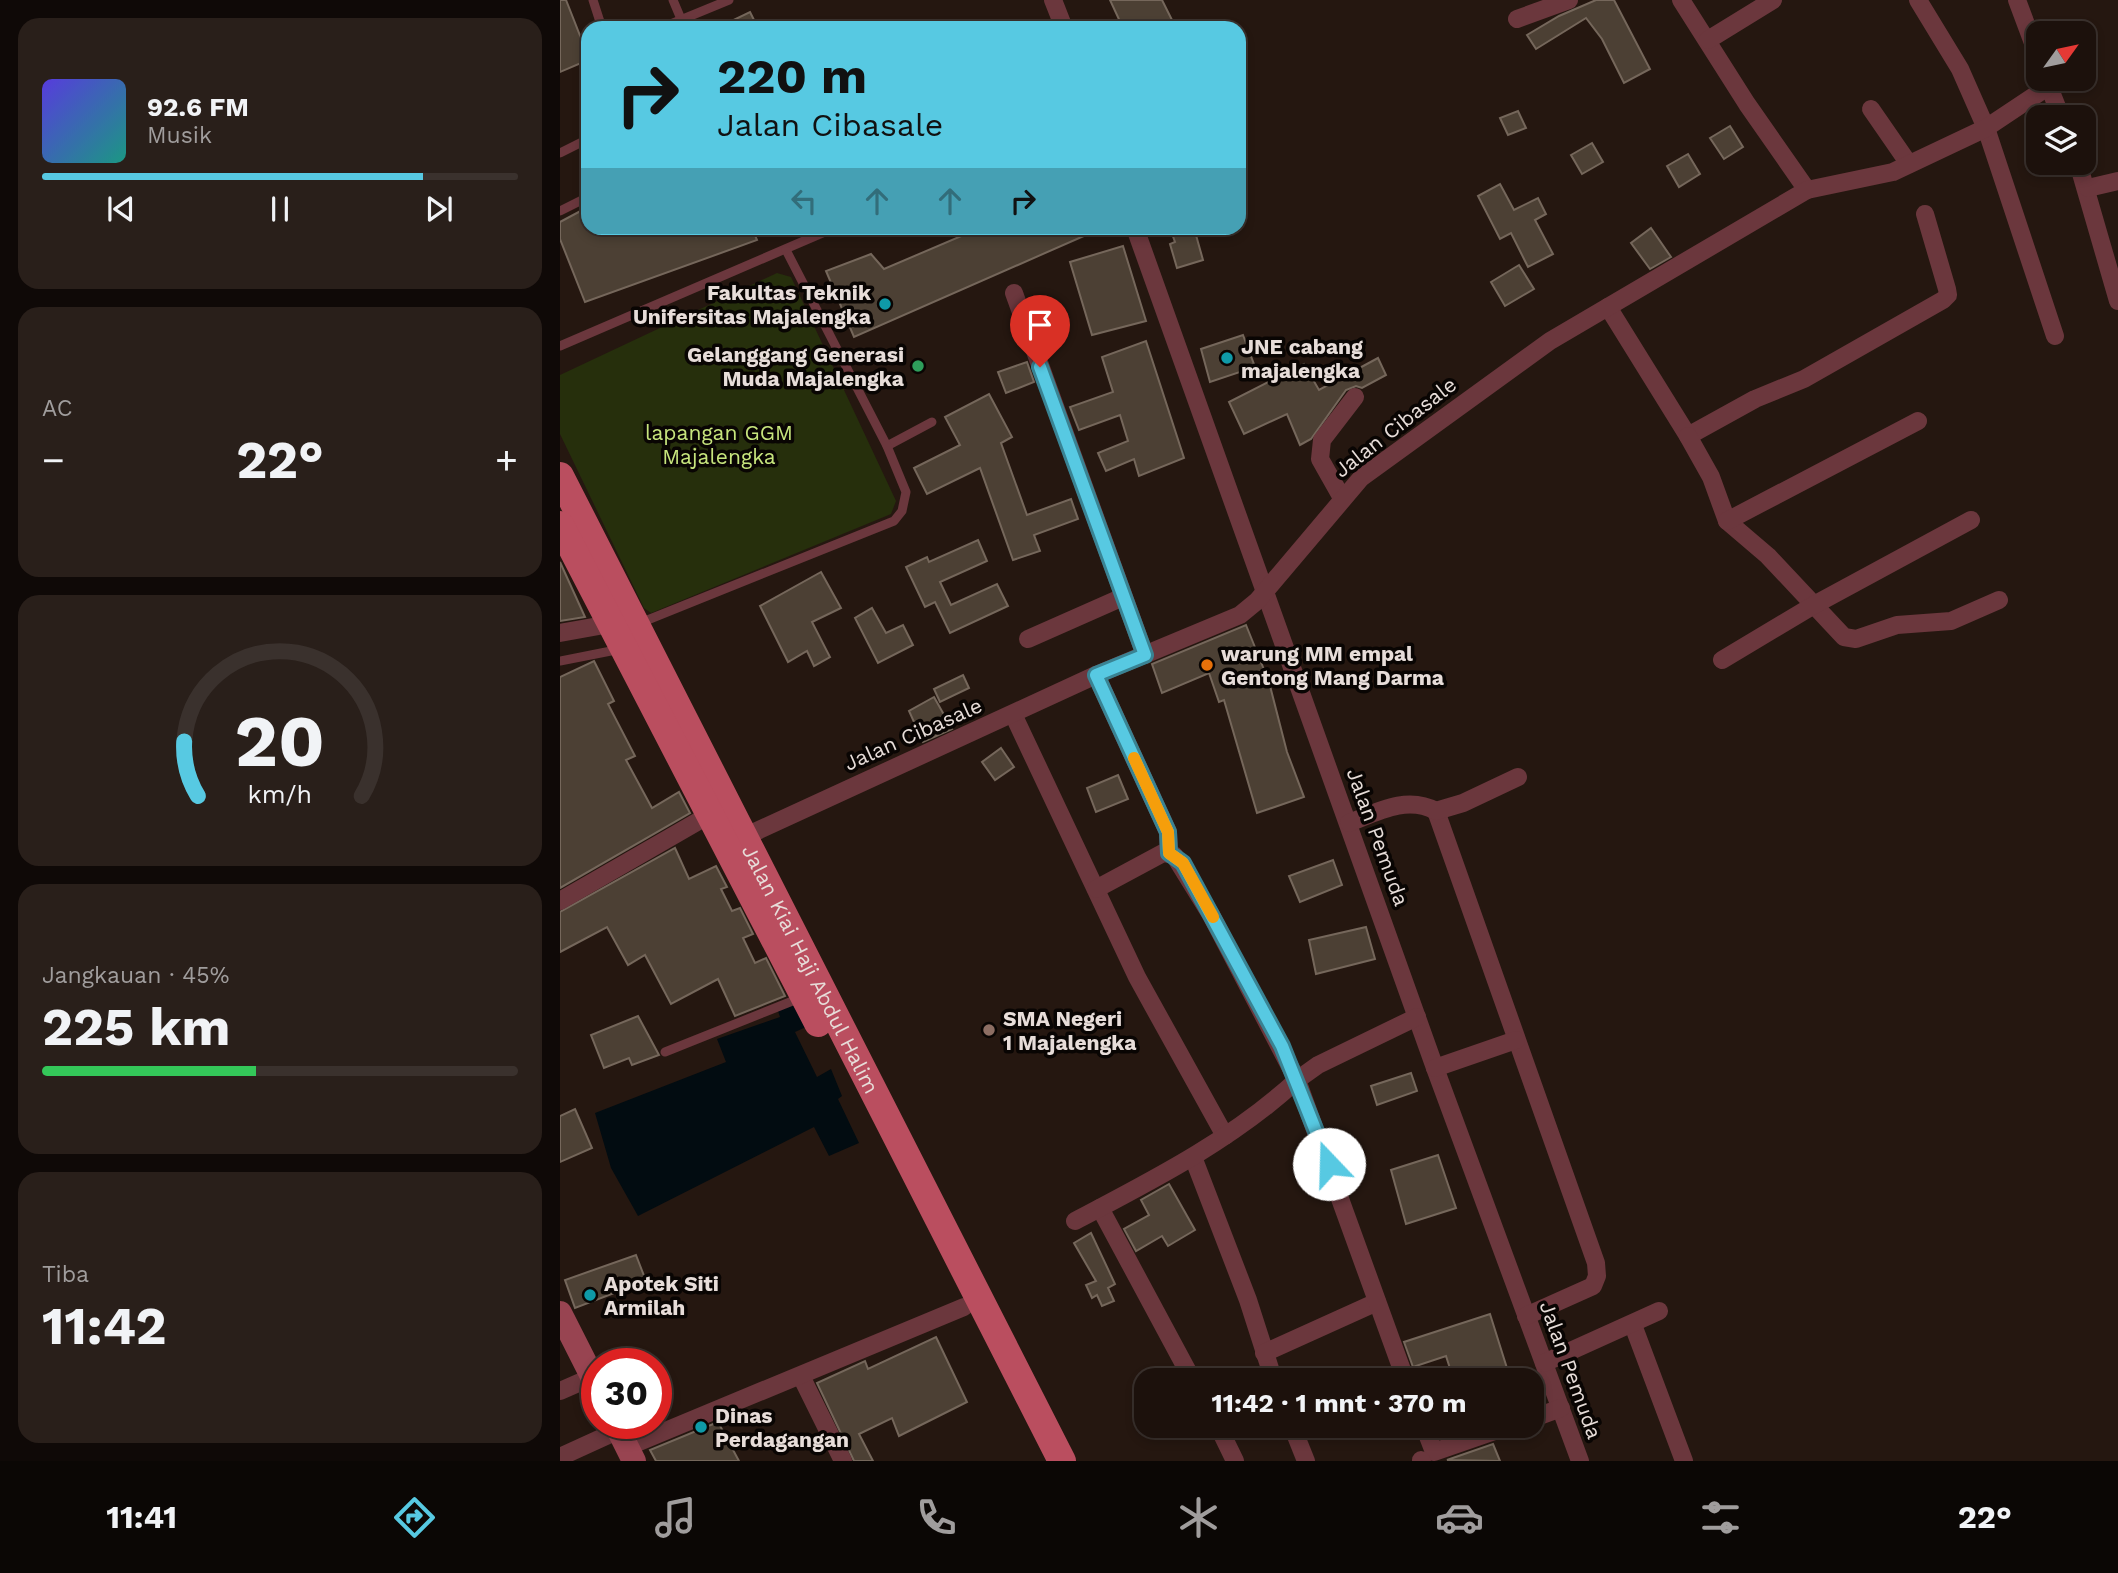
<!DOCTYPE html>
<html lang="id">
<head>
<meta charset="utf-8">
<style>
  :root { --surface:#1c110c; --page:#291f1a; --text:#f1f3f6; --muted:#a09d9d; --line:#3a312d; --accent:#57c9e2 }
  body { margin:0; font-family:"Work Sans",sans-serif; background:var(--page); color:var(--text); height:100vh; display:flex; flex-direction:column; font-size:26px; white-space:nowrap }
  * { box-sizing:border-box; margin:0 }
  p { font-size:23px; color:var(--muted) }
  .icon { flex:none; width:38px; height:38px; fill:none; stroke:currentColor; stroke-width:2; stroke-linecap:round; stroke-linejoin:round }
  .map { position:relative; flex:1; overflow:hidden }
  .details { display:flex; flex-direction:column; gap:18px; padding:18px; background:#0f0907; width:560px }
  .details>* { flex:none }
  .top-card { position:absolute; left:21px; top:21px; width:665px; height:214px; border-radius:21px; box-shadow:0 4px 10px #0003,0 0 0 2px var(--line); background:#57c9e2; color:#111; overflow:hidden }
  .needle { width:46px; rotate:57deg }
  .buttons { position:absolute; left:1466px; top:21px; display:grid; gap:14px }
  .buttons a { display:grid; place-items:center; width:70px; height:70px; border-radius:14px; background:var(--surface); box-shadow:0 4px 10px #0003,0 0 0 2px var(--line); font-size:35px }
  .speed { position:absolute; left:21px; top:1348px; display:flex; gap:14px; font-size:35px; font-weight:700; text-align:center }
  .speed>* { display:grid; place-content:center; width:91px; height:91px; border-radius:50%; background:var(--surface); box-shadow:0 4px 10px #0003,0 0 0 2px var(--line); line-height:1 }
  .speed .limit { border:10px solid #d22; background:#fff; color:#111 }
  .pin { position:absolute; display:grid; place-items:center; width:60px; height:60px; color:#fff; margin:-72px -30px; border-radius:50% 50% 50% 0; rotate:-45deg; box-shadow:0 0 7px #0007 }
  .pin .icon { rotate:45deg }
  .me { position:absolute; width:77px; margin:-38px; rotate:339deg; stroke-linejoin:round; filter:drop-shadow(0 0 5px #0008) }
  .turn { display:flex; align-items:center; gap:24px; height:147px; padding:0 21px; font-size:32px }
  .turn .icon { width:91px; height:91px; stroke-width:2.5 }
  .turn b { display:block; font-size:49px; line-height:60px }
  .lanes { display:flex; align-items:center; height:66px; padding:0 21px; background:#0003; justify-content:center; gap:35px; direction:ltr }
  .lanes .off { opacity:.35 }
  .big { font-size:52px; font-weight:700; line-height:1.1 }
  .details .widget { flex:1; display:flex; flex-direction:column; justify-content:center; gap:10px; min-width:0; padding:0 24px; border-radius:21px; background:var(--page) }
  .details .dial { align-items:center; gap:0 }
  .dial svg { height:182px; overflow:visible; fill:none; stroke:var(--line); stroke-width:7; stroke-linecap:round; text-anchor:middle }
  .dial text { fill:var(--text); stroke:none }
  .song { display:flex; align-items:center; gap:21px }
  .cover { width:84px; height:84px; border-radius:10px; background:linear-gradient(135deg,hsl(250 70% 55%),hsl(170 70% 35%)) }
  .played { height:7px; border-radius:4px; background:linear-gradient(90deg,var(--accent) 80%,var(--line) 80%) }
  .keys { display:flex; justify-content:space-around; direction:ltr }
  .heat { display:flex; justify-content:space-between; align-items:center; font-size:38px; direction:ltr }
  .charge { height:10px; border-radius:5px; background:linear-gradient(90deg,#34c759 45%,var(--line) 0) }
  .trip { position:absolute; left:574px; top:1368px; width:410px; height:70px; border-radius:21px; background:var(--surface); box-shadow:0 4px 10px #0003,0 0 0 2px var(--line); font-weight:700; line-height:70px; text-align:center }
  .tabs { display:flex; height:112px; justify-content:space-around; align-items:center; background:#0b0705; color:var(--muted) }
  .tabs .icon { width:49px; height:49px }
  .tabs .current { color:var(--accent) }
  .tabs b { font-size:32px; color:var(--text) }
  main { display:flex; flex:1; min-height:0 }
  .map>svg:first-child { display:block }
</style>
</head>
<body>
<main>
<section class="details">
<div class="widget">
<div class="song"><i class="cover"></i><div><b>92.6 FM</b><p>Musik</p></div></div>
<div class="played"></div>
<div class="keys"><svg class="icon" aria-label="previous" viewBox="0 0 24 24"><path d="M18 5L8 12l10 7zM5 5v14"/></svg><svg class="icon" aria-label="pause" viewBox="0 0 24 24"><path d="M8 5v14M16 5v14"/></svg><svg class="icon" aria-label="next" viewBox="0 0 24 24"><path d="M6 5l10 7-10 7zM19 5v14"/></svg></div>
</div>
<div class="widget"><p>AC</p>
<div class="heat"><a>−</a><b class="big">22°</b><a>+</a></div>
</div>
<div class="widget dial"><svg viewBox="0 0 100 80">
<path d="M14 69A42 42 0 1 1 86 69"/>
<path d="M14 69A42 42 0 0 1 8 45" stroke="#57c9e2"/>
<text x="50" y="56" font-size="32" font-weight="700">20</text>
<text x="50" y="72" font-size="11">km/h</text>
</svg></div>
<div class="widget"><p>Jangkauan · 45%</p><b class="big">225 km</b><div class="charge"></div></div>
<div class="widget"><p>Tiba</p><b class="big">11:42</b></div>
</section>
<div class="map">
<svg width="1558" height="1461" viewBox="0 0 1558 1461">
  <rect width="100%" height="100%" fill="#251710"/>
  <!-- green -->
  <polygon fill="#262f0c" points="217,273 231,277 336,501 331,514 91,613 84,608 0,434 0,375"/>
  <!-- water -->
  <polygon fill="#020c11" points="235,1003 246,1027 235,1032 257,1077 271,1069 282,1096 278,1099 299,1143 269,1156 254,1127 78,1216 51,1168 35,1113 166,1062 157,1039 220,1017 218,1011"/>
  <!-- building -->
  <g fill="#4c4034" stroke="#75675b" stroke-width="2">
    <polygon points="0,0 6,0 28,56 28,60 0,72"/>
    <polygon points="550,0 602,0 616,28 563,28"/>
    <polygon points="1036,0 1054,0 1090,69 1064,83 1042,39 1026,18 976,49 967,35 999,16"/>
    <polygon points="190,12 198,28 157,28"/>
    <polygon points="958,111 966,128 948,135 940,118"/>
    <polygon points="1170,126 1183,147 1164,159 1150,138"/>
    <polygon points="1032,143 1043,162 1022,174 1011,155"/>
    <polygon points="1128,154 1140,174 1119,187 1107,166"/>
    <polygon points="940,184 954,210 978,198 986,214 975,220 993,254 968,267 951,233 940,239 918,196"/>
    <polygon points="28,207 28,228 192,228 197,240 25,302 0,239 0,222"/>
    <polygon points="420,228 542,228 294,337 266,271 311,254 324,269"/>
    <polygon points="610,228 634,228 643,260 617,268 610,244 615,242"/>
    <polygon points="1091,228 1111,257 1090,269 1071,243"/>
    <polygon points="563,246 586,321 532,335 510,262"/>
    <polygon points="959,265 974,289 945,306 931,282"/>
    <polygon points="683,335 695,367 650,382 641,349"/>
    <polygon points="586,341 624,458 579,476 574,459 546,471 538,453 568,441 560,415 519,430 510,407 553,392 542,357"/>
    <polygon points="818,358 826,375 802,388 796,386 786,390 751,439 740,445 727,414 684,434 669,402 744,364 759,390"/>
    <polygon points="467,362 474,382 446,393 438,372"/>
    <polygon points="429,394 452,437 441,443 467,515 511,499 518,519 474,535 480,551 453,560 420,468 367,494 354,468 400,445 385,417"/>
    <polygon points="418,540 427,561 380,582 391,605 437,584 448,606 390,633 375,602 365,607 346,567 367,557 369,562"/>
    <polygon points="0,562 25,617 0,621"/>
    <polygon points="261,572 281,608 252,622 270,657 254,666 247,651 228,662 200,606"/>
    <polygon points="312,608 326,633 343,625 353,645 318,663 295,618"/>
    <polygon points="686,625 709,682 727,752 744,797 697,813 664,700 659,702 649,673 602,693 592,664"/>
    <polygon points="34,661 54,701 48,704 75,756 66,760 92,808 119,792 130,813 0,888 0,677"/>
    <polygon points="403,675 409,688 380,702 374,689"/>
    <polygon points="374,697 392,729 363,742 349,711"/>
    <polygon points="441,748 454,767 435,780 422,762"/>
    <polygon points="558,775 568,799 536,812 527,788"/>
    <polygon points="115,848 129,879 156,866 167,887 161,889 172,911 180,908 193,934 183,938 195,963 206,958 225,996 175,1016 158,979 111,1004 85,955 68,965 47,927 0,952 0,912"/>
    <polygon points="773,860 782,885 740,902 729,876"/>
    <polygon points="806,927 815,959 756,974 749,940"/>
    <polygon points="78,1016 99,1055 72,1065 69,1058 44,1068 31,1035"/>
    <polygon points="851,1073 857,1091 817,1105 811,1086"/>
    <polygon points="15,1109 32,1148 0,1162 0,1116"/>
    <polygon points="878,1155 896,1208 846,1224 831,1170"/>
    <polygon points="609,1184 635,1230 608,1246 602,1236 576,1251 564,1229 589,1215 581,1200"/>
    <polygon points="531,1233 555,1284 548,1288 554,1301 542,1306 537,1295 532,1298 526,1285 536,1281 514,1243"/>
    <polygon points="76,1255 86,1281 15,1308 5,1280"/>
    <polygon points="930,1314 951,1381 894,1381 886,1356 853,1367 844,1342"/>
    <polygon points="376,1337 407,1402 339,1436 332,1418 299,1434 313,1461 294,1461 257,1383 305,1361 308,1369"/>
    <polygon points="158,1422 179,1461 96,1461 90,1450"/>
    <polygon points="876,1426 914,1426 881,1438"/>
    <polygon points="933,1444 940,1461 887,1460"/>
  </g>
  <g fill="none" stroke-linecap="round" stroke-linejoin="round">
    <!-- service -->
    <g stroke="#6b373d" stroke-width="9">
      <polyline points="33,0 42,28"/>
      <polyline points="113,0 121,19"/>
      <polyline points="101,28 169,0"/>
      <polyline points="0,153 28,139"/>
      <polyline points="0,211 28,197"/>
      <polyline points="0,346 274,228"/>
      <polyline points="327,446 372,422"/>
      <polyline points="80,623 334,521 342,511 346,492 327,446 226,250"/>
      <polyline points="0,661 61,649"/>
      <polyline points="105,1052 240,998"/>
    </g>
    <!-- minor -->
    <g stroke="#6b373d" stroke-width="18">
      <polyline points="493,0 504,28"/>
      <polyline points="1121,0 1187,104 1247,190"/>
      <polyline points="1358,0 1400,69 1426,128 1495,336"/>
      <polyline points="1457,0 1479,59"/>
      <polyline points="957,19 1009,0"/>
      <polyline points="1148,40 1213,0"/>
      <polyline points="1486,79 1501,117"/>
      <polyline points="1311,109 1349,164"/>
      <polyline points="1518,163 1558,301"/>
      <polyline points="1528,188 1558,181"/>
      <polyline points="575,228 875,1068 1020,1461"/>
      <polyline points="454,293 585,655"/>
      <polyline points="1048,307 1128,436 1195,399 1244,379 1383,300 1388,295 1387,289 1365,214"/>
      <polyline points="1128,436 1151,477 1167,521 1208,556 1284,637 1296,639 1337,625 1391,621 1439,600"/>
      <polyline points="782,498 760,459 762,440 795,397"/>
      <polyline points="1167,521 1358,421"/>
      <polyline points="0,633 50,624"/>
      <polyline points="468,639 563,597"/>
      <polyline points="1162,660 1254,605 1411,520"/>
      <polyline points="536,675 608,832 609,853"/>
      <polyline points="453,714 577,977 665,1136"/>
      <polyline points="876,811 1036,1263 1037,1276 1033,1286 966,1316"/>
      <path d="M789 823C817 812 847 795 876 811L903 803 958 777"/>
      <polyline points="186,836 536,675 680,615 697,601 801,478 990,341 1247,190 1333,172 1426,128 1489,86"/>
      <polyline points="0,901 149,815"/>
      <polyline points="875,1068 956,1040"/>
      <polyline points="633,1157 688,1300 714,1381"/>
      <polyline points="540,1208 633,1381"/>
      <path d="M515 1221C593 1180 672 1140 737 1080L651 915 614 855 603 853 536 889"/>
      <polyline points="1073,1325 1124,1461"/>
      <polyline points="704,1353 817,1302"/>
      <polyline points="984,1363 1099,1311"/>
      <polyline points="241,1376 283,1461"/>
      <polyline points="846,1381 737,1080 758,1065 857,1017"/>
      <polyline points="0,1391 32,1377"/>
      <polyline points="971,1419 1001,1408"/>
      <polyline points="658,1426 675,1461"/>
      <polyline points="732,1426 746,1461"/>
      <polyline points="864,1426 874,1452 949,1426"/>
      <polyline points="67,1447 404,1307"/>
      <polyline points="0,1457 59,1430"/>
      <polyline points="861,1460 862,1461"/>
    </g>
    <!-- secondary -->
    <g stroke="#984451" stroke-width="24">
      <polyline points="0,1313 37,1386"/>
      <polyline points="55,1423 74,1461"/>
    </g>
    <!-- primary -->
    <g stroke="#ba4e5f" stroke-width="28">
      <path id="s1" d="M0 476 502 1461"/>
      <polyline points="0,525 258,1023"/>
    </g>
  </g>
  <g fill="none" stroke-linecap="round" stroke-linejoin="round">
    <!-- route casing -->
    <g stroke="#398393" stroke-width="18">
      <polyline id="route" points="480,367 585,655 536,675 608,832 609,853 623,863 722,1046 769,1164"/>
    </g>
    <!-- route -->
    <use href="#route" stroke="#57c9e2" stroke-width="12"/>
    <!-- slow -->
    <polyline stroke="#f59e0b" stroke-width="12" points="574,758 608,832 609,853 623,863 653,917"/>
  </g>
  <!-- markers -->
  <g fill="#0f9aa8" stroke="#090503" stroke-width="2.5">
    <circle cx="325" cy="304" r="7"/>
    <circle cx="667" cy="358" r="7"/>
    <circle cx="30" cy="1295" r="7"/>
    <circle cx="141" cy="1427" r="7"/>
  </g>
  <circle fill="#2e9e5b" stroke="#090503" stroke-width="2.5" cx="358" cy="366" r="7"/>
  <circle fill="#e8710a" stroke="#090503" stroke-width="2.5" cx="647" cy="665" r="7"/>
  <circle fill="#8d6e63" stroke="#090503" stroke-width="2.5" cx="429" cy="1030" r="7"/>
  <g text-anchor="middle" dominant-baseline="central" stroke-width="7" stroke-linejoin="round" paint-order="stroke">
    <!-- poi labels -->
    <g font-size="21" font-weight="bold" fill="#e7ddd9" stroke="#090503" text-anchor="start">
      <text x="311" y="292" text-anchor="end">Fakultas Teknik<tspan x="311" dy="24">Unifersitas Majalengka</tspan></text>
      <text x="681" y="346">JNE cabang<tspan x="681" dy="24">majalengka</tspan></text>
      <text x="344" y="354" text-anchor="end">Gelanggang Generasi<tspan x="344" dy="24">Muda Majalengka</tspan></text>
      <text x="661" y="653">warung MM empal<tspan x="661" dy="24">Gentong Mang Darma</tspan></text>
      <text x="443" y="1018">SMA Negeri<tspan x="443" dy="24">1 Majalengka</tspan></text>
      <text x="44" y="1283">Apotek Siti<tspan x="44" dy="24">Armilah</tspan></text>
      <text x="155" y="1415">Dinas<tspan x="155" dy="24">Perdagangan</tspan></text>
    </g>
    <!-- street labels -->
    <g font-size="21" fill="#e7ddd9" stroke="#090503">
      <text transform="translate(835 427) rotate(-38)">Jalan Cibasale</text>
      <text transform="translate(353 734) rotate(-24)">Jalan Cibasale</text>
      <text transform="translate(818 837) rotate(70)">Jalan Pemuda</text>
      <text stroke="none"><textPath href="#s1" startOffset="553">Jalan Kiai Haji Abdul Halim</textPath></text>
      <text transform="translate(1011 1370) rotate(70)">Jalan Pemuda</text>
    </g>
    <!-- park labels -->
    <g font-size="21" fill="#c7e57d" stroke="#090503">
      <text x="159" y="432">lapangan GGM<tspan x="159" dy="24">Majalengka</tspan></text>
    </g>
  </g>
</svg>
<div class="buttons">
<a><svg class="needle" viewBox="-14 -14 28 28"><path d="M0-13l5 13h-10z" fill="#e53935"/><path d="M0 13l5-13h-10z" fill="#a09d9d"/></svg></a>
<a><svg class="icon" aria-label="layers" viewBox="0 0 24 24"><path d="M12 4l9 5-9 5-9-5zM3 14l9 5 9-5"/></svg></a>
</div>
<div class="speed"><div class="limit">30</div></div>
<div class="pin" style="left:480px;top:367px;background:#d93025"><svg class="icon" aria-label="arrive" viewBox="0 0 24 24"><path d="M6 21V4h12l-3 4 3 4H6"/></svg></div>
<svg class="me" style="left:769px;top:1164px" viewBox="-20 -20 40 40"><circle r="19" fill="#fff"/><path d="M0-13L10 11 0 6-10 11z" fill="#57c9e2"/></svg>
<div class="trip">11:42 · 1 mnt · 370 m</div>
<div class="top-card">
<div class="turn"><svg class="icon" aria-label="right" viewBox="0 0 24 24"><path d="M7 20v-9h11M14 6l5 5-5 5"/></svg><div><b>220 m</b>Jalan Cibasale</div></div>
<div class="lanes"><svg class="icon off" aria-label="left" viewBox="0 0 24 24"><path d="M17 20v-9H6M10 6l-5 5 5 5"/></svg><svg class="icon off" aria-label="ahead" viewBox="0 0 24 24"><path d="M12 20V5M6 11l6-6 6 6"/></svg><svg class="icon off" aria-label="ahead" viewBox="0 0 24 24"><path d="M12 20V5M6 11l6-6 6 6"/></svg><svg class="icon" aria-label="right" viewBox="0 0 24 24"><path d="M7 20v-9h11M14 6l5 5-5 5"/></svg></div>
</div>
</div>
</main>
<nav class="tabs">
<b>11:41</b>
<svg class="icon current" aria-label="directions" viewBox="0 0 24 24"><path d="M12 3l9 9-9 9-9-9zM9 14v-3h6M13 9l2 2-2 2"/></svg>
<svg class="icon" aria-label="music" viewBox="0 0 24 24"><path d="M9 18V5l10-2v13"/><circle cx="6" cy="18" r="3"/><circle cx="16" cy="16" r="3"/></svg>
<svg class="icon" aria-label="phone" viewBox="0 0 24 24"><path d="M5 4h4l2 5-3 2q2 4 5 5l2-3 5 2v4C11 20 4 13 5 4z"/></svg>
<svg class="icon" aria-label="climate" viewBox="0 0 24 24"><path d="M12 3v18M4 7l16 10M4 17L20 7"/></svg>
<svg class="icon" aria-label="car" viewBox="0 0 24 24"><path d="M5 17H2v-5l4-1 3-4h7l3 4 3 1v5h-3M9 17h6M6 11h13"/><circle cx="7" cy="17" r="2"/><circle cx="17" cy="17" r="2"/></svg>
<svg class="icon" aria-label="filters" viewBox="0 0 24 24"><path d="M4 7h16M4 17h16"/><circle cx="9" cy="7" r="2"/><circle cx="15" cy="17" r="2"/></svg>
<b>22°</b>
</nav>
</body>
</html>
